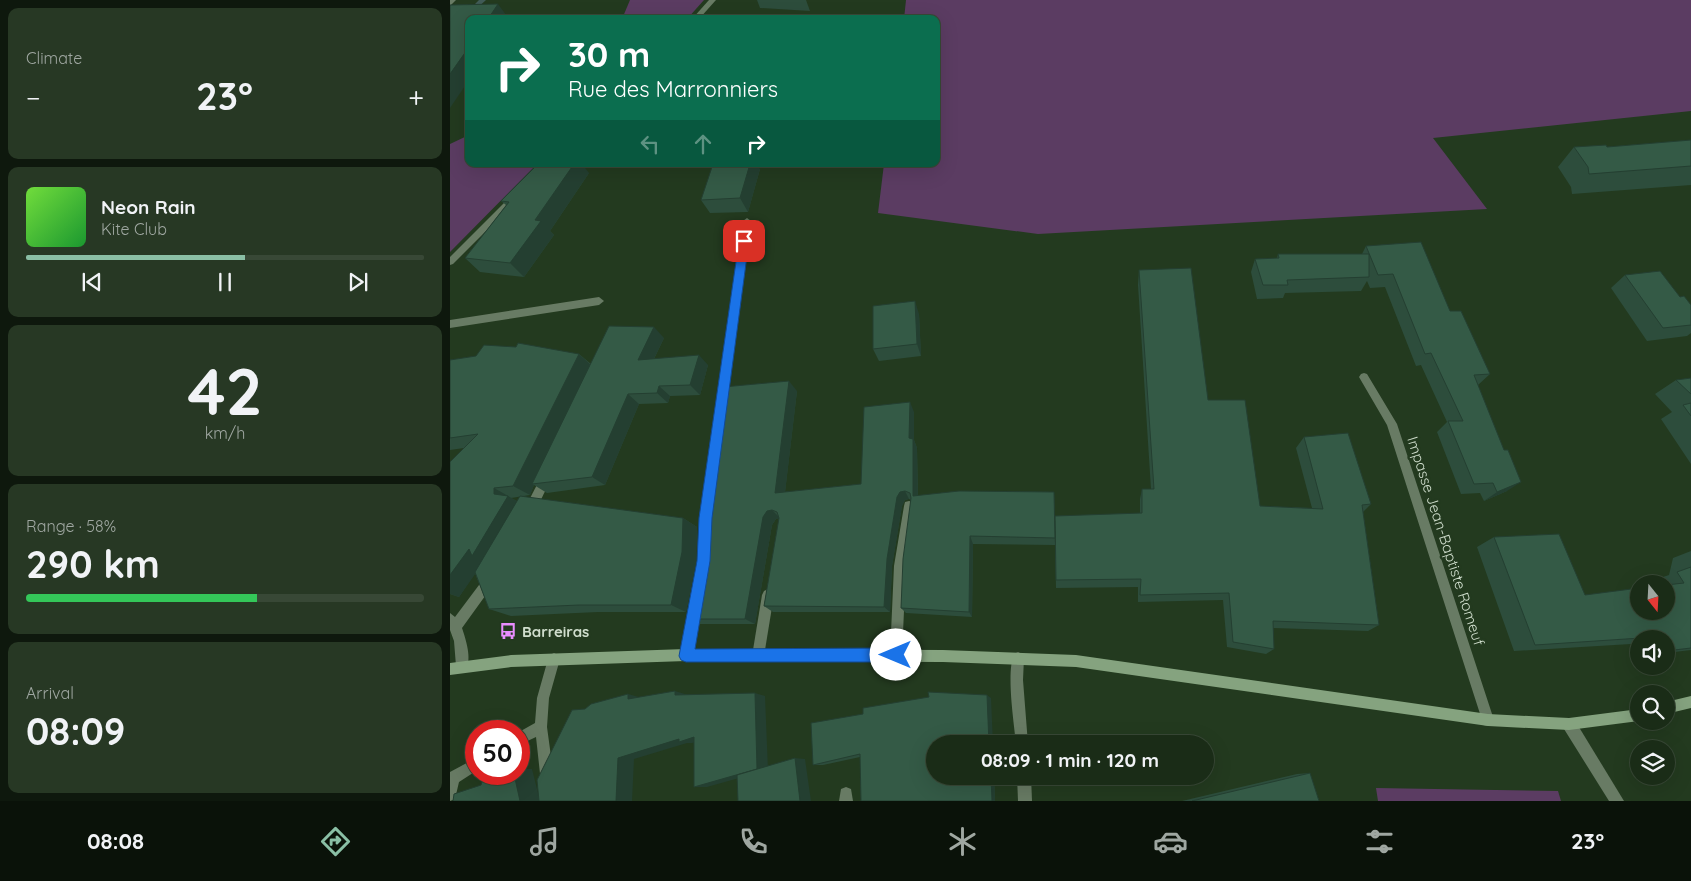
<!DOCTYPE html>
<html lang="en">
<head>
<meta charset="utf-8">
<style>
  :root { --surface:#1a2c17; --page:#273824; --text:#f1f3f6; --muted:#9fa7a1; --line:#384836; --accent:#8abfa5 }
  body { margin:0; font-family:Quicksand,sans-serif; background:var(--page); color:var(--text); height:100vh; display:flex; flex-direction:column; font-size:19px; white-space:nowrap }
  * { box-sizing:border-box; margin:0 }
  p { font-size:16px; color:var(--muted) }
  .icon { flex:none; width:28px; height:28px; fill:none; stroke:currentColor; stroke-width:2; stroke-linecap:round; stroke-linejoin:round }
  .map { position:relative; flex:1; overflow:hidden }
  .panel { display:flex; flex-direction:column; gap:8px; padding:8px; background:#0e180d; width:450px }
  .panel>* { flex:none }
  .top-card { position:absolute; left:15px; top:15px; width:475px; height:152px; border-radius:10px; box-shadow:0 5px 20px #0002,0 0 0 1px var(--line); background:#0b6e4f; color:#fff; overflow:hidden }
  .needle { width:32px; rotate:162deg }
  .tools { position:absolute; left:1180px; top:575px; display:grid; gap:10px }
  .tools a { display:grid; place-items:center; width:45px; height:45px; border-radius:50%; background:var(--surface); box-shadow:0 5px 20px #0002,0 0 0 1px var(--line); font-size:25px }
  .speed { position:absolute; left:15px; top:720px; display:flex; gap:10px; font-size:25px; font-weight:700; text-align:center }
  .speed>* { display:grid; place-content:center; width:65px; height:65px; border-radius:50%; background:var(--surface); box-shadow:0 5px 20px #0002,0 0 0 1px var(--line); line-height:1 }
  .speed .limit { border:8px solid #d22; background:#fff; color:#111 }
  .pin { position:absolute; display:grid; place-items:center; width:42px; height:42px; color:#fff; margin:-21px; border-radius:10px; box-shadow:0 2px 8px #0006 }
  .me { position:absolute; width:55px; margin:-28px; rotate:270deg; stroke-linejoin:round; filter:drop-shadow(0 0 4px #0008) }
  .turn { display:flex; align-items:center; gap:18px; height:105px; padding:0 20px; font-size:22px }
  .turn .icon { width:65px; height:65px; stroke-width:2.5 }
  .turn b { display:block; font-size:35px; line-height:42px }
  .lanes { display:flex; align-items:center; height:48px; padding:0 20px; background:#0003; justify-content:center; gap:25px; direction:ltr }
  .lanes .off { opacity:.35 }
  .big { font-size:38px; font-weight:700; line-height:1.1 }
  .panel .tile { flex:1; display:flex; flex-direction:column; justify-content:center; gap:8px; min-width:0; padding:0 18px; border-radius:10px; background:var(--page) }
  .panel .dial { align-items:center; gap:0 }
  .dial b { font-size:65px; line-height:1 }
  .song { display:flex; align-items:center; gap:15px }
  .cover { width:60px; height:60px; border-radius:8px; background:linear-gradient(135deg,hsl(100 70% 55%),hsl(130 70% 35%)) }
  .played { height:5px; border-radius:2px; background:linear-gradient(90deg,var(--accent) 55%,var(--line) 55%) }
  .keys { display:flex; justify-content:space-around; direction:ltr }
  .heat { display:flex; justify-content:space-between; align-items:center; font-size:28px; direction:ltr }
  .charge { height:8px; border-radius:4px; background:linear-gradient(90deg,#34c759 58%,var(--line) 0) }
  .trip { position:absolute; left:476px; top:735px; width:288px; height:50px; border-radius:25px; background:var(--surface); box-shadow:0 5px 20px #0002,0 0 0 1px var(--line); font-weight:700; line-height:50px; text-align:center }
  .tabs { display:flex; height:80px; justify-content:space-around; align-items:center; background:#0a1209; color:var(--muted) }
  .tabs .icon { width:35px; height:35px }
  .tabs .current { color:var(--accent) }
  .tabs b { font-size:22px; color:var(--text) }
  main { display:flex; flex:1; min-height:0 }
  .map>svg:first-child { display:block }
</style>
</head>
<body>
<main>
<section class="panel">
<div class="tile"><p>Climate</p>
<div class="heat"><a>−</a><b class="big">23°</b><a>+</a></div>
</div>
<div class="tile">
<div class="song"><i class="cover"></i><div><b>Neon Rain</b><p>Kite Club</p></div></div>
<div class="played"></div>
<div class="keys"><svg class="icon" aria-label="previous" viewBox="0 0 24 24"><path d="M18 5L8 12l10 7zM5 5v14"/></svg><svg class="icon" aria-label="pause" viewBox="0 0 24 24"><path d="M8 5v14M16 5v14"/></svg><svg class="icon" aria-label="next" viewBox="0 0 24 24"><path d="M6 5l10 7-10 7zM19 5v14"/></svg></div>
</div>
<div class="tile dial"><b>42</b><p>km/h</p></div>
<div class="tile"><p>Range · 58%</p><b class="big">290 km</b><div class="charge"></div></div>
<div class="tile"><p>Arrival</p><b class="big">08:09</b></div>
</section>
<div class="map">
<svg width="1241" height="801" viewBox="0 0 1241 801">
  <rect width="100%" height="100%" fill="#233a1f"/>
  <!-- green -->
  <g fill="#5b3c62">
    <polygon points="180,0 254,0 237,19 172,19"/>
    <polygon points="456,0 1241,0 1241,111 983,138 1037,209 588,234 428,213 434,164 486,164 486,19 454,19"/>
    <polygon points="19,135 19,164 87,164 0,252 0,144"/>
    <polygon points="926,788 1108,791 1111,801 928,801"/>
  </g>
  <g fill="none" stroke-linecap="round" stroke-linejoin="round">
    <!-- stream -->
    <polygon fill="#405a56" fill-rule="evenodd" points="29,0 36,0 24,11 16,12 16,10 20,9"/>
    <!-- street -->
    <g fill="#687b64" fill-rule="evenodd">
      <polygon points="0,0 6,0 0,6"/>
      <polygon points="259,0 266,0 249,19 242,19"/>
      <polygon points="59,200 62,201 62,205 3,264 0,265 0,257 56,201"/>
      <polygon points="297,218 301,221 277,400 276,403 272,404 268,403 267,400 293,221"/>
      <polygon points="149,297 154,301 149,305 0,328 0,320"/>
      <polygon points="914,373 917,374 947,424 1044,720 1043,725 1038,726 1033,725 1032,720 937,425 909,377 911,374"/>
      <polygon points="96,473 100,475 101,478 100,481 84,514 80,515 76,514 75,510 76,506 92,475"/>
      <polygon points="459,501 463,502 464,506 456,566 452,655 450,659 446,661 442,659 440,655 444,566 454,506 455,502"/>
      <path d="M39 575 43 577 45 581 43 585 12 628C16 640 22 658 16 670L12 672 8 670 6 666 4 641 0 630V613L5 617 35 577Z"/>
      <polygon points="318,589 322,591 324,595 314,656 312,660 308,662 304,660 302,656 312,595 314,591"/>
      <polygon points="245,601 249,603 251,607 242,655 240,659 236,661 232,659 230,655 239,607 241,603"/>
      <path d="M568 652 572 654 574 658 573 680 578 744H566C564 722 556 673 564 654Z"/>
      <polygon points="104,653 108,655 110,659 99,698 97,727 107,801 93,801 86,737 69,745 69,732 85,723 87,698 98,659 100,655"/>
      <polygon points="1119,718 1124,719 1174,801 1159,801 1114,729 1113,724 1114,719"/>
      <polygon points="26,758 26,771 9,782 5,799 0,801 0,772"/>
      <polygon points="567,776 581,776 582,801 568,801"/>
      <polygon points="396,787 401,789 403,801 389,801 391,789"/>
    </g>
    <!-- secondary -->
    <g fill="#85a37f" fill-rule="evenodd">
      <polygon points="236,649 493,650 626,655 1038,714 1119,718 1189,709 1189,721 1119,730 1038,726 626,667 493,662 236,661 61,667 0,675 0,663 61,655"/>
      <polygon points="1241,696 1241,708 1216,714 1216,702"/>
    </g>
  </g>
  <!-- wall -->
  <g fill="#2d4d3c">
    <polygon points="307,0 356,0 360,11 310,8"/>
    <polygon points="1241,140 1241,185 1122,194 1121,187 1108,167 1124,147 1157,147"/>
    <polygon points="310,169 298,212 260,213 251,200"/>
    <polygon points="139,173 100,231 104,235 74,277 30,272 15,258 56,205 51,201"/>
    <polygon points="916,246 1000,311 1040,374 1028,385 1057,491 1034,501 1030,493 1011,494 987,432 997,422 971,365 966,366 935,287 920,288 917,281 911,291 835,293 833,298 807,299 801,272 805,259 827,258 828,254 912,254"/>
    <polygon points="689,270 758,400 810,506 862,508 846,448 854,437 921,504 913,512 929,625 918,631 823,628 824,649 816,654 777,647 773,600 688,602 688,587 606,588 605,545 523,544 522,617 456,613 451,608 461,500 459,499 455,500 452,506 442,566 440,612 323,612 314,606 329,518 326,519 322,525 305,624 250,624 238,619 251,554 267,434 347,391 335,492 411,484 464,412 464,440 467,448 468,496 604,492 605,543 690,513 690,499 692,489 701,489 688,285"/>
    <polygon points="1175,275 1230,297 1241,305 1241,333 1237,336 1197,341 1161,288"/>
    <polygon points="469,314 471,356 429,361 423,349"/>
    <polygon points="214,338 204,359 258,365 250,395 220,396 218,403 189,404 155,485 97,493 84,485 80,495 61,498 67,501 233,518 247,527 246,561 236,612 148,612 61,616 39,609 25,573 9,597 0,594 0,462 14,448 0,450 0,360 129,354 141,364"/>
    <polygon points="1241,378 1241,464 1211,419 1222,412 1205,394 1226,380"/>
    <polygon points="1044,537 1135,595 1216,611 1216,584 1203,584 1201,581 1219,575 1223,558 1241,551 1241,650 1216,653 1216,639 1189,639 1189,657 1188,657 1181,644 1064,651 1027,547"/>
    <polygon points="541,698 485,776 544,776 545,801 411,801 410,757 373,765 363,765 413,714"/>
    <polygon points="860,773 869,801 732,801 847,774"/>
  </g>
  <!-- shaded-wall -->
  <g fill="#243f31">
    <polygon points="48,4 59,19 38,19"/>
    <polygon points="19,47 19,80 0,108 0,74"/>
    <polygon points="124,164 132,164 139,173 100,231 104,235 74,277 60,263 85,220"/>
    <polygon points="300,164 307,164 310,169 298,212 290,198"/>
    <polygon points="465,301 469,314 471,356 467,344"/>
    <polygon points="204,327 214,338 198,371 188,360"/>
    <polygon points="129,354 142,366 82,484 84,485 80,495 63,486"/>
    <polygon points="249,355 258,365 250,395 240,385"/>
    <polygon points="339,381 347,391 334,501 325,493"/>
    <polygon points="209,386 220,396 218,403 207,393"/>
    <polygon points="178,394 189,404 155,485 142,477"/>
    <polygon points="460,402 464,412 464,440 467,448 468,504 463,496 459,438"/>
    <polygon points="1071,482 1057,491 1034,501 1047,492"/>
    <polygon points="44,488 74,505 9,597 0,594 0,575 44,494"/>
    <polygon points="455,491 459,499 455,500 452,506 442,566 440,612 434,607 437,559 447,497 450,492"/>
    <polygon points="322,510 330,518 326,519 322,525 305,624 295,619 313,517 317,511"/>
    <polygon points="233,518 247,527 246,561 236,612 221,605"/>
    <polygon points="520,536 523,544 522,617 519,612"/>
    <polygon points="225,691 238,695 238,698 225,695"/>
    <polygon points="305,693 315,696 318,770 257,787 244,787"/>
    <polygon points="178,694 192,698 178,699"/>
    <polygon points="537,695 541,698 543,744 539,744"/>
    <polygon points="244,737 257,739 242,743 237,743 184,759 182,801 166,801 168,758 229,739"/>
    <polygon points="345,758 355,759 361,801 350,801"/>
    <polygon points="69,769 82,769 90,801 70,801 64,774 69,774"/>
    <polygon points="541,776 544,776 545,801 542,801"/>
  </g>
  <!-- building -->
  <g fill="#345a46" stroke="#243f31">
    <polygon points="48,4 38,19 19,19 19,47 0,74 0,5"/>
    <polygon points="1241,140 1241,166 1139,174 1138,167 1124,147 1156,145 1157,147"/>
    <polygon points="88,164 124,164 85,220 91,221 60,263 15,258 59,202 51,201"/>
    <polygon points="263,164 300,164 290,198 251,200"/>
    <polygon points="971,242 1000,311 1011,311 1040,374 1024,375 1054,450 1058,450 1071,482 1047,492 1043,483 1024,484 998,421 1013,421 981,353 975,354 943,274 928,275 916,246"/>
    <polygon points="828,254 919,254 919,277 837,280 838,285 813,285 805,259 829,258"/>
    <polygon points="741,268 758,400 795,400 810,506 873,509 854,437 898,433 921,504 912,505 929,625 823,621 824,649 783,642 779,593 690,595 691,579 606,580 605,516 692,513 692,489 704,489 689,270"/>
    <polygon points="1210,271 1230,297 1234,296 1241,305 1241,325 1213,328 1175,275"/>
    <polygon points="465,301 467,344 423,349 423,306"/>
    <polygon points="159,326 204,327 188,360 249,355 240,385 209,386 207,393 178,394 142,477 82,484"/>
    <polygon points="68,343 129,354 63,486 44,488 44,494 58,496 22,556 19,549 0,575 0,462 28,434 0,438 0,360 26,356 34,345 66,347"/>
    <polygon points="1241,378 1241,394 1226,380"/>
    <polygon points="339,381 325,493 411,484 414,407 460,402 459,438 463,439 463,496 509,491 604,492 605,538 520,536 519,612 451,608 453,559 461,498 460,493 455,491 450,492 447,497 437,559 434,607 314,606 329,518 327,512 322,510 317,511 313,517 295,619 238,619 251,554 252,521 259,462 264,435 267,434 273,387"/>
    <polygon points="1241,403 1241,416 1233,405"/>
    <polygon points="70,496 233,518 232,552 221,605 129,605 39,609 25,572"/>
    <polygon points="1109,534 1135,595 1189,588 1189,611 1216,611 1216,585 1234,583 1227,572 1241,567 1241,648 1216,651 1216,639 1207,639 1206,637 1085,645 1044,537"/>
    <polygon points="225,691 225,695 305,693 307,769 244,787 244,737 229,742 229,739 168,758 166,801 89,801 87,780 122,710 135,709 141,704 178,694 178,699"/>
    <polygon points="478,692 537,695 539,744 485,744 485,776 541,776 542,801 411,801 410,754 363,765 361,723 413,714 413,708 479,697"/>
    <polygon points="345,758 350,801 288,801 287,775"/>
    <polygon points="860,773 869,801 742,801"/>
    <polygon points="51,774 64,774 70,801 3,801 4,794 31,785 32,782"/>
  </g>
  <!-- route -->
  <polygon fill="#1a73e8" stroke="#114b97" points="294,237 299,241 262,518 260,561 245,649 446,648 450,650 452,655 450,660 446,662 236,662 231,660 229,656 247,561 249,518 289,241"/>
  <!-- icons -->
  <defs>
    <g id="bus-bare" transform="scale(1.35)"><path d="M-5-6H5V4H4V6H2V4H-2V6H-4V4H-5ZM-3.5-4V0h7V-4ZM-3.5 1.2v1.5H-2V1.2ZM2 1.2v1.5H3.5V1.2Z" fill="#e98dfe" stroke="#233a1f" stroke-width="2.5" paint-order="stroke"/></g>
  </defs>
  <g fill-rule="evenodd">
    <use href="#bus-bare" x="58" y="631"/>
  </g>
  <g text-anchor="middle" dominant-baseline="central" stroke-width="5" stroke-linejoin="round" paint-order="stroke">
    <!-- street labels -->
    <g font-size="15" fill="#cfddcc" stroke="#233a1f">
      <text transform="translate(996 541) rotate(72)">Impasse Jean-Baptiste Romeuf</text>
    </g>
    <!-- poi labels -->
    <g font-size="15" font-weight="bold" fill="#cfddcc" stroke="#233a1f" text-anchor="start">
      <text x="72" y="631">Barreiras</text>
    </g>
  </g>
</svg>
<div class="tools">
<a><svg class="needle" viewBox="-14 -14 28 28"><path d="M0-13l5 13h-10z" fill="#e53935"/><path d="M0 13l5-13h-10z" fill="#9fa7a1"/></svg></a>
<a><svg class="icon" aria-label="sound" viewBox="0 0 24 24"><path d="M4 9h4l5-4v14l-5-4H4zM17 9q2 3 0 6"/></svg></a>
<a><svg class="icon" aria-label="search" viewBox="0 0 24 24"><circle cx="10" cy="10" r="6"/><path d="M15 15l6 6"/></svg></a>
<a><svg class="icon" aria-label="layers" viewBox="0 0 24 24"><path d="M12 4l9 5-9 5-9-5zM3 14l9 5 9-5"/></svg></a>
</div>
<div class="speed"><div class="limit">50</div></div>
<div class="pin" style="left:294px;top:241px;background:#d93025"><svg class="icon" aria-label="arrive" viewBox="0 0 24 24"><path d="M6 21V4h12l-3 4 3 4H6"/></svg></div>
<svg class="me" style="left:446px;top:655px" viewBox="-20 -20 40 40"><circle r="19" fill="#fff"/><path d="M0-13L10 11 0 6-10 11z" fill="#1a73e8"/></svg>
<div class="trip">08:09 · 1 min · 120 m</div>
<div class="top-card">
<div class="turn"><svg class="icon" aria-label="right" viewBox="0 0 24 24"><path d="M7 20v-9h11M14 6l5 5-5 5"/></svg><div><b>30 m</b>Rue des Marronniers</div></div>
<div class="lanes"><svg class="icon off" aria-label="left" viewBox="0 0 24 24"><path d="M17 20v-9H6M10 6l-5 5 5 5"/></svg><svg class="icon off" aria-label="ahead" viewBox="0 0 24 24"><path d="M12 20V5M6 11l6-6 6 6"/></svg><svg class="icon" aria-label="right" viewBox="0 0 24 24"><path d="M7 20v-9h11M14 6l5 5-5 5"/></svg></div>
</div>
</div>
</main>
<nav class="tabs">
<b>08:08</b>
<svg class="icon current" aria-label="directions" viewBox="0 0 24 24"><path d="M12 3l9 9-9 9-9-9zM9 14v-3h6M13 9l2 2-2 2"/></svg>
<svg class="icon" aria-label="music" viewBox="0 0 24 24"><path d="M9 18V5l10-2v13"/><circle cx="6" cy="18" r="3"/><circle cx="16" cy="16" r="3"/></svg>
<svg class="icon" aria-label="phone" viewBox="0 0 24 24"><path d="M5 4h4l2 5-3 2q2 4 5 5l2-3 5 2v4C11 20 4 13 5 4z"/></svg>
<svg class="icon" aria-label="climate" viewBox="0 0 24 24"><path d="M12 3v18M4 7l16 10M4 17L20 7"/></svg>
<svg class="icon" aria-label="car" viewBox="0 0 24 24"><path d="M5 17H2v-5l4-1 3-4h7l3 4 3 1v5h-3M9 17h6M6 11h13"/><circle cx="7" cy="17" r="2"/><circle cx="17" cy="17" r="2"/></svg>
<svg class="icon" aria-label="filters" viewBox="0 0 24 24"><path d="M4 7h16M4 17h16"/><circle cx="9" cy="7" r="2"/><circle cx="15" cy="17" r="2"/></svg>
<b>23°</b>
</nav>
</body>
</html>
